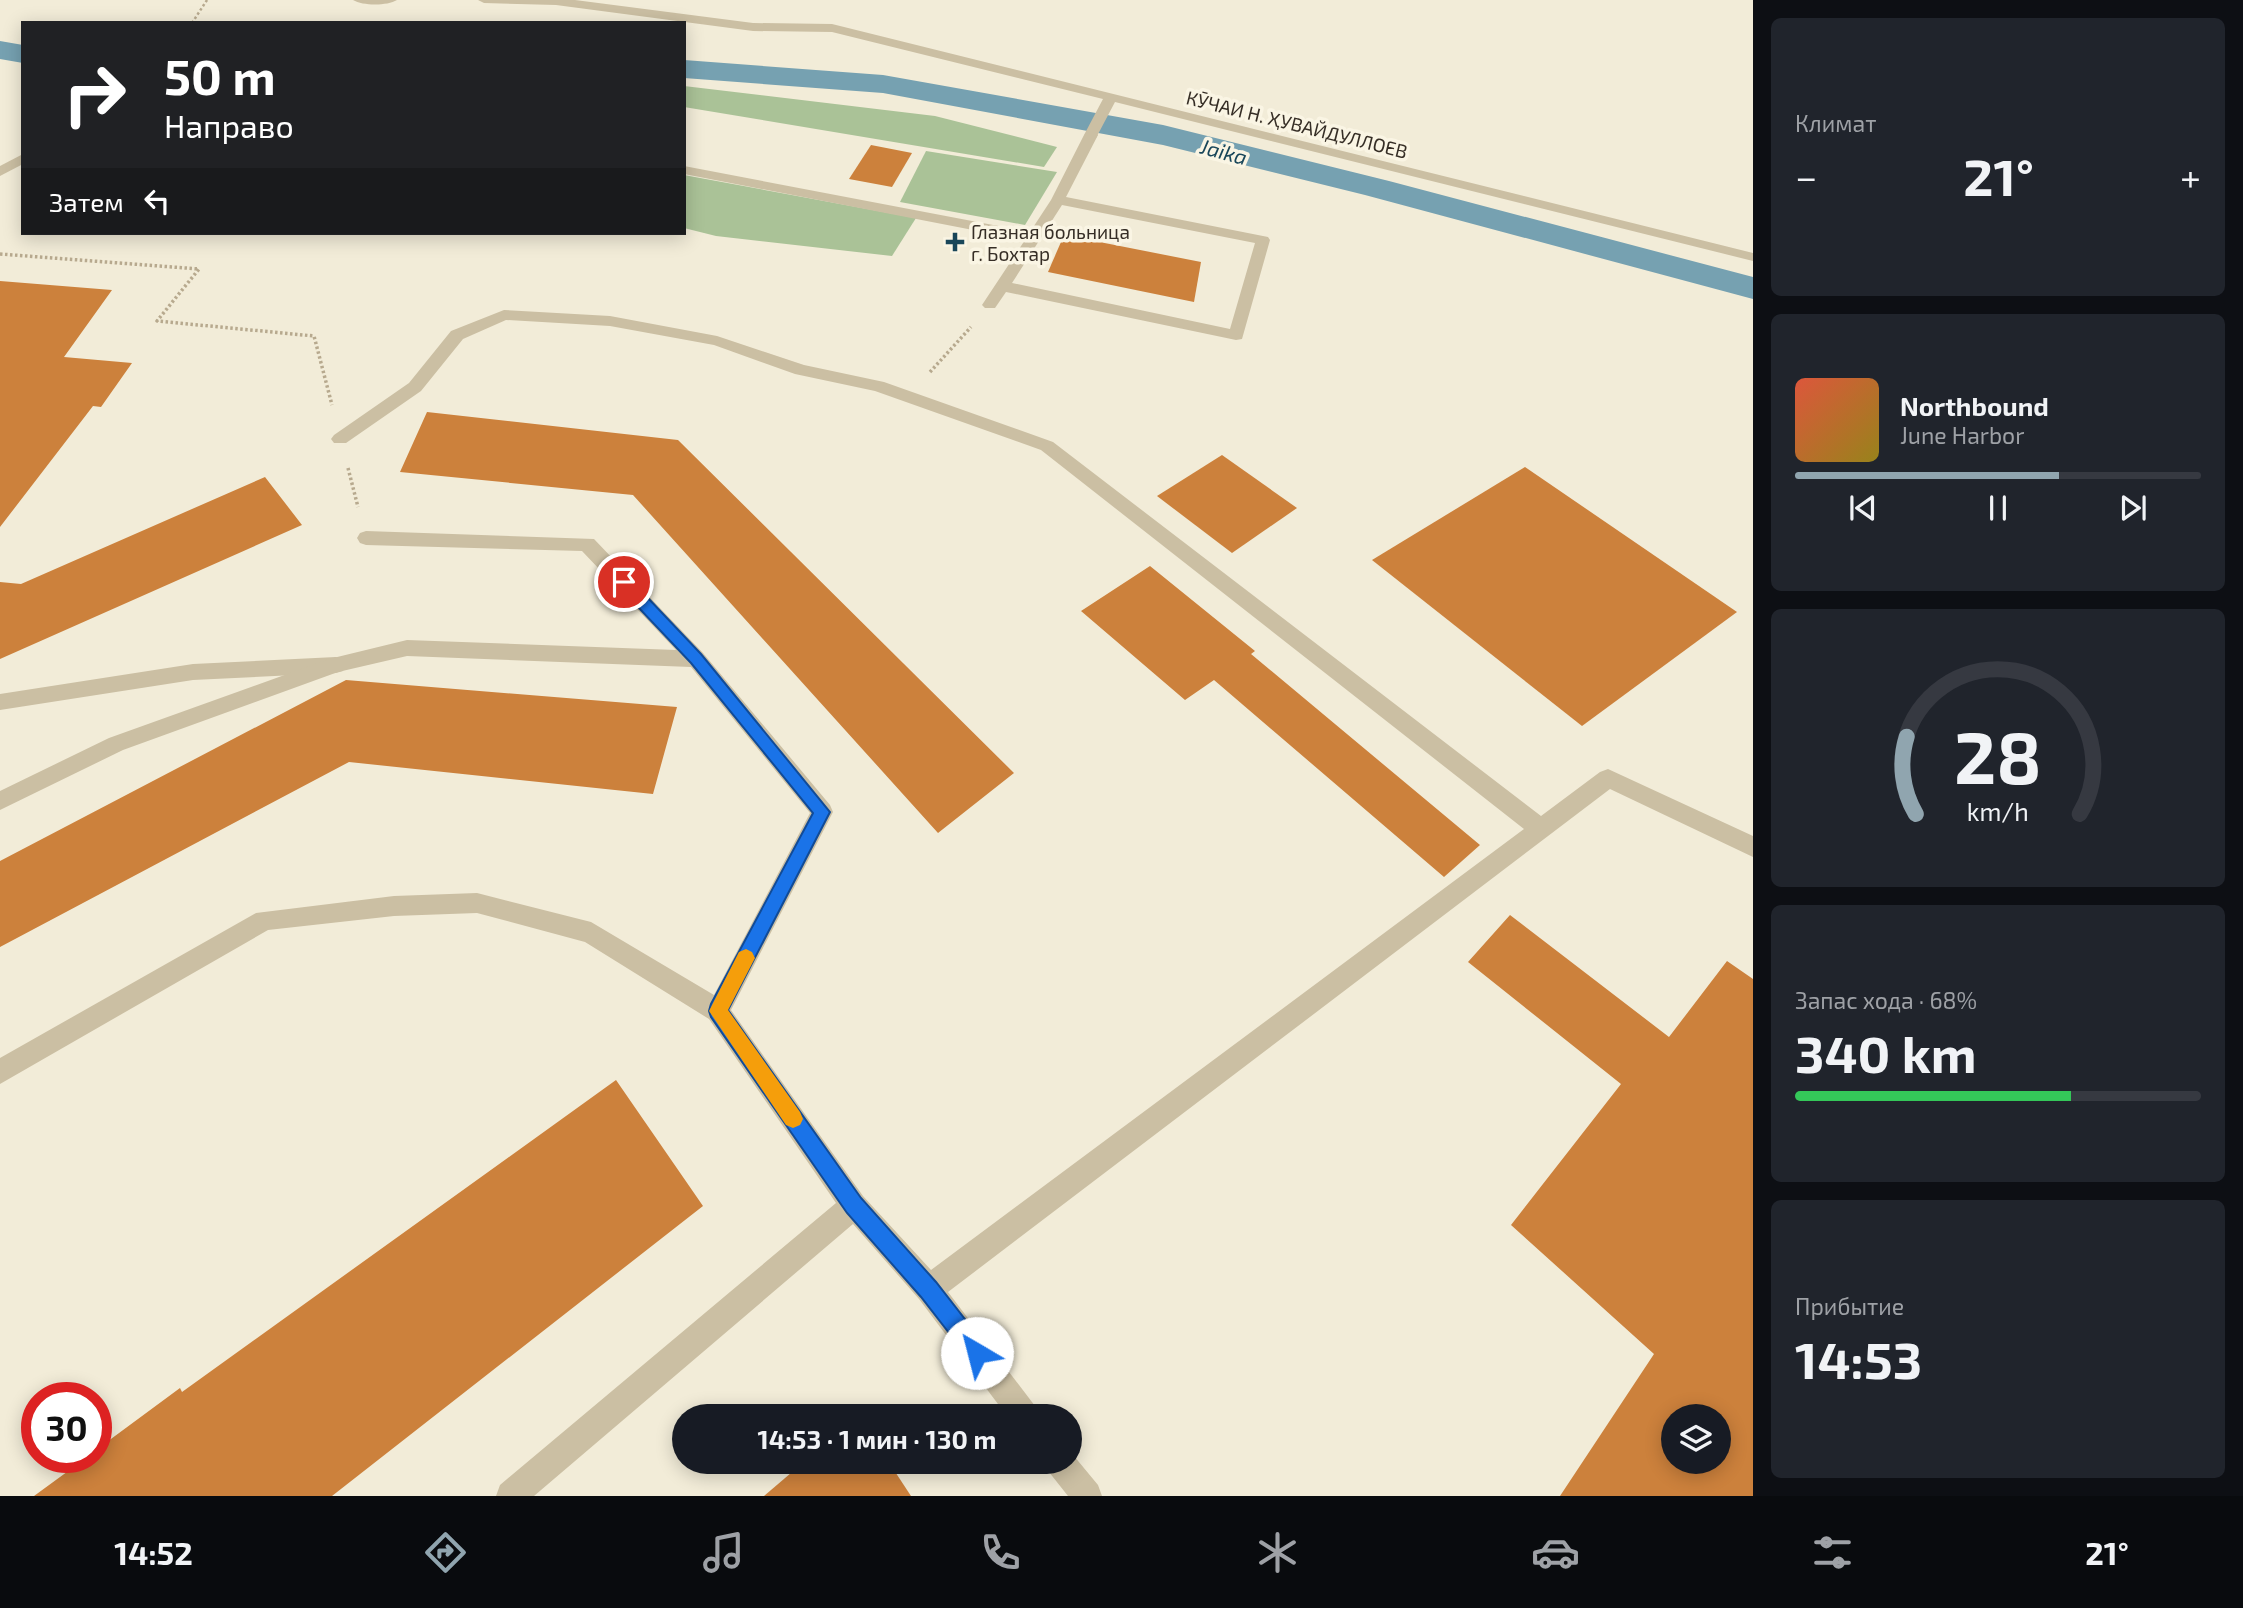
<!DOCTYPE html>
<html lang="ru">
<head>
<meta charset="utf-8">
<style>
  :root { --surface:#171b24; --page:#20242c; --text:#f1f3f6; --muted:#9ea1a6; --line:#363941; --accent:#90a5af }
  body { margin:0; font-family:"Exo 2",sans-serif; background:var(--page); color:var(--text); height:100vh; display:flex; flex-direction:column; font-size:26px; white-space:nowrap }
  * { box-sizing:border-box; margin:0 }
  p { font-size:23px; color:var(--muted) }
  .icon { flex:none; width:38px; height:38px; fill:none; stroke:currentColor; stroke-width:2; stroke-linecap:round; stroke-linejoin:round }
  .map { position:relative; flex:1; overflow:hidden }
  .details { display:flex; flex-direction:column; gap:18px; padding:18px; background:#0d0f14; width:490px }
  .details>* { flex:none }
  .hud { position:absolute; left:21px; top:21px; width:665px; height:214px; border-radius:0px; box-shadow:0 4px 18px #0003; background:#202124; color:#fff; overflow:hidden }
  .tools { position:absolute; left:1661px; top:1404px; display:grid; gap:14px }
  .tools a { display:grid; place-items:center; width:70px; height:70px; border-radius:50%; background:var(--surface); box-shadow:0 4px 18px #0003; font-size:35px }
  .speed { position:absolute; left:21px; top:1382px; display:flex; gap:14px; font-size:35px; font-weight:700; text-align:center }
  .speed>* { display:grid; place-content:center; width:91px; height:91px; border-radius:50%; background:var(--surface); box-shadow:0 4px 18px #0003; line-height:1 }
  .speed .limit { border:10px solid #d22; background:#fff; color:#111 }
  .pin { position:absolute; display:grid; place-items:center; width:60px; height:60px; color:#fff; margin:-30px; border:4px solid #fff; border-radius:50%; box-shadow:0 2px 7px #0007 }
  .me { position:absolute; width:77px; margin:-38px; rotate:323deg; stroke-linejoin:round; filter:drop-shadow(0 0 5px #0008) }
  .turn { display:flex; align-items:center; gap:24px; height:147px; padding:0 28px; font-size:32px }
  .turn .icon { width:91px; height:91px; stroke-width:2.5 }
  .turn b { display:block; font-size:49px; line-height:60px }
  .then { display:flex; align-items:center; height:66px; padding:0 28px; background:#0003; gap:14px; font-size:26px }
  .big { font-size:52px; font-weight:700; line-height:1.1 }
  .details .tile { flex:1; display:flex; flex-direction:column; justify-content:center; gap:10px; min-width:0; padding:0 24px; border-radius:10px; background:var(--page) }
  .details .dial { align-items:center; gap:0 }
  .dial svg { height:182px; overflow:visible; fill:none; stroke:var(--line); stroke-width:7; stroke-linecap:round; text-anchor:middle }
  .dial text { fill:var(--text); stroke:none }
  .song { display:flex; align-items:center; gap:21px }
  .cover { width:84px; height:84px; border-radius:10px; background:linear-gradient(135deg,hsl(10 70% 55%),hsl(50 70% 35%)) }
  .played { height:7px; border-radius:4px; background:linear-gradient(90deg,var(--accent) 65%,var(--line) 65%) }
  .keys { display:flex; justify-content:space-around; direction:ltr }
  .heat { display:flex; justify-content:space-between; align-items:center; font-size:38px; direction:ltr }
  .charge { height:10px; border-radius:5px; background:linear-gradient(90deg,#34c759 68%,var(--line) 0) }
  .trip { position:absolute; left:672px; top:1404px; width:410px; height:70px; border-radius:35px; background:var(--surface); box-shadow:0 4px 18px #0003; font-weight:700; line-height:70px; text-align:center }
  .menu { display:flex; height:112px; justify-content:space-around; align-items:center; background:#090b0e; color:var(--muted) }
  .menu .icon { width:49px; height:49px }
  .menu .active { color:var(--accent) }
  .menu b { font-size:32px; color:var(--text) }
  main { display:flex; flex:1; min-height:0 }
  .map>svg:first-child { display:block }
</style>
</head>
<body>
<main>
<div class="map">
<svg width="1753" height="1496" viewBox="0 0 1753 1496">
  <rect width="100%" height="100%" fill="#f2ecd8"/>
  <!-- green -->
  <g fill="#aac297">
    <polygon points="684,86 935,116 1057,147 1044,167 684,107"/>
    <polygon points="926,151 1057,172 1025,225 900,202"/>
    <polygon points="684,175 916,218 892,256 716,236 684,228"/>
  </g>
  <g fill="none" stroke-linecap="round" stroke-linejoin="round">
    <!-- canal -->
    <g fill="#76a1b1" fill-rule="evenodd">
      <polygon points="0,41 23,45 23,63 0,59"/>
      <polygon points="684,60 883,75 1163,125 1389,181 1753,277 1753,299 1365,195 1163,145 883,93 684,78"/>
    </g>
  </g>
  <!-- building -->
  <g fill="#cc813c" fill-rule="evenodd">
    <polygon points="871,145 912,153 892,187 849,179"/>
    <polygon points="1064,235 1201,262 1194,302 1048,272"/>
    <polygon points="0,281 112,290 64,357 132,363 101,407 93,406 0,527"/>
    <polygon points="427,412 678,440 1014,773 938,833 633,495 400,472"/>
    <polygon points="1222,455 1297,508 1232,553 1157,496"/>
    <polygon points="1525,467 1737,612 1582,726 1372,560"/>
    <polygon points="265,477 302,525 0,659 0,582 21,584"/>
    <polygon points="1150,566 1255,651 1251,654 1480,845 1444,877 1214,680 1185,700 1081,611"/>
    <polygon points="346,680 677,707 653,794 349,762 0,947 0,861"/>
    <path d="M1510 915 1669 1037 1727 961 1753 979V1496H1560L1654 1354 1511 1225 1621 1084 1468 962ZM1673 1416H1718V1461H1673Z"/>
    <polygon points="616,1080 703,1206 332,1496 34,1496 86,1458 96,1458 96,1450 180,1388 182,1392"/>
    <polygon points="805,1461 888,1461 911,1496 764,1496"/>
  </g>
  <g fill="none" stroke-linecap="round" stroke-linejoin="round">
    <!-- path-far1 -->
    <polyline stroke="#b7a98e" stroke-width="2.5" stroke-dasharray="2.5 2.5" stroke-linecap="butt" points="192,23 207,0"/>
    <!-- path -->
    <g stroke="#b7a98e" stroke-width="3.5" stroke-dasharray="2.5 2.5" stroke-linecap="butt">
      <polyline points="0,254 199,269 157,321 314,336 332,405"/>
      <polyline points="930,372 971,327"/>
      <polyline points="348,468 358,507"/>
    </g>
    <!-- lane -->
    <g fill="#cbbfa3" fill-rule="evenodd">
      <path d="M1091 131 1098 135 1066 197 1268 237 1270 240 1242 339 1236 340 1006 292 995 308H985L982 305 1025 240 684 174V166L1030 232 1051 200 1084 135ZM1062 205 1255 243 1230 329 1012 283Z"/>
      <polygon points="23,154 23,164 0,176 0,166"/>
      <polygon points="336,657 343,659 346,665 343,671 336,673 193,680 0,710 0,694 193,664"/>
    </g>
    <!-- street -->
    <g fill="#cbbfa3" fill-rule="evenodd">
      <path d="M353 0H397C387 6 363 6 353 0Z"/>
      <polygon points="478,0 575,0 753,23 832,24 1753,253 1753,261 1115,102 1096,138 1086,138 1084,135 1103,99 832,32 753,31 556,5 484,3"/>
      <polygon points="504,310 610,316 717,336 804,365 884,382 1053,442 1541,816 1600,772 1608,769 1753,836 1753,857 1610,789 948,1292 1035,1406 1040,1416 1007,1416 919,1299 853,1224 534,1496 496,1496 500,1485 836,1203 709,1019 585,942 477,913 394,916 268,930 0,1084 0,1058 256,913 394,896 477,893 591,922 714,995 810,813 691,667 407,656 338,672 123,750 0,810 0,791 109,738 329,659 407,640 676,650 582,551 366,545 360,543 357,538 360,533 366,531 594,539 703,653 830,805 833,812 731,1010 863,1196 931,1270 1524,829 1041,450 875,391 795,374 714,345 610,326 506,320 463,339 421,391 346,443 334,443 331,439 334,435 409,383 451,331"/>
      <polygon points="1069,1450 1098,1485 1102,1496 1068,1496 1049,1472 1045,1461 1069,1461"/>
    </g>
  </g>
  <!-- route -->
  <polygon fill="#1a73e8" stroke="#114b97" stroke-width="2" points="624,577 629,578 701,654 830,812 728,1010 861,1198 936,1282 985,1345 988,1353 985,1360 977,1363 970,1360 921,1297 847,1213 711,1017 709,1011 711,1004 813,813 691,663 618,586 616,582"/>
  <!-- slow -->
  <polygon fill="#f59e0b" points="746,949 752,952 755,958 728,1010 800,1112 803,1119 800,1125 793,1128 786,1125 709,1011 739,952"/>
  <!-- markers -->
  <path fill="#194659" stroke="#faf5e4" stroke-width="2.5" d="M951.5 231.5h7v7h7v7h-7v7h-7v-7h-7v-7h7z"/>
  <g text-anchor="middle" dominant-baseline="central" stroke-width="7" stroke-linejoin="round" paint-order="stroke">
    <!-- far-street labels -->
    <g font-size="19" fill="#362e26" stroke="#faf5e4">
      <text transform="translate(1297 124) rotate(14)">КӮЧАИ Н. ҲУВАЙДУЛЛОЕВ</text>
    </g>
    <!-- far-poi labels -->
    <g font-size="19" fill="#362e26" stroke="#faf5e4" text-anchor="start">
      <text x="971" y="231">Глазная больница<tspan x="971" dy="22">г. Бохтар</tspan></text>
    </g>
    <!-- far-water labels -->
    <g font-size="21" font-style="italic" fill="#194659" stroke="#faf5e4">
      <text transform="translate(1224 151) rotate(15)">Jaika</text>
    </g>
  </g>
</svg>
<div class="tools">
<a><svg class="icon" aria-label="layers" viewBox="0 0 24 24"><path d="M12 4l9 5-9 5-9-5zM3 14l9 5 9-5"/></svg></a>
</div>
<div class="speed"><div class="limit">30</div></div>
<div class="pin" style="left:624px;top:582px;background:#d93025"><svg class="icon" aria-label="arrive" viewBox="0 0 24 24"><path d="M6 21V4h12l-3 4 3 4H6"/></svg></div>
<svg class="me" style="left:977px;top:1353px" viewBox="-20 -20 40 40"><circle r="19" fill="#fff"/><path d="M0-13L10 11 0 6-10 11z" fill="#1a73e8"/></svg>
<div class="trip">14:53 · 1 мин · 130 m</div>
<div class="hud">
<div class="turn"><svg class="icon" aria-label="right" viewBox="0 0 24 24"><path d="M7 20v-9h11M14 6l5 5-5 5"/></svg><div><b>50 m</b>Направо</div></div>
<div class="then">Затем<svg class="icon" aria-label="left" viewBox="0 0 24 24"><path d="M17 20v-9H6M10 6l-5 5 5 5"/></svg></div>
</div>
</div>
<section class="details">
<div class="tile"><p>Климат</p>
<div class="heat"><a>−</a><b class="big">21°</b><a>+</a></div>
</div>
<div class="tile">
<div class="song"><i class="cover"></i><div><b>Northbound</b><p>June Harbor</p></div></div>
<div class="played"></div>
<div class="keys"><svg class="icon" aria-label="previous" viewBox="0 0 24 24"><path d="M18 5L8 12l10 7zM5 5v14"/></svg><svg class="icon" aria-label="pause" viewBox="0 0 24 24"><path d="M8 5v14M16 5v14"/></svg><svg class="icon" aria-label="next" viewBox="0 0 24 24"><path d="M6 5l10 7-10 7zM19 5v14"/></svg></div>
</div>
<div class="tile dial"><svg viewBox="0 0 100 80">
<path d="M14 69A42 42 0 1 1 86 69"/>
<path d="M14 69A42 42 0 0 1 10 35" stroke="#90a5af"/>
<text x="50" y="56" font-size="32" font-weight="700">28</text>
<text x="50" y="72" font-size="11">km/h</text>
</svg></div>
<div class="tile"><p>Запас хода · 68%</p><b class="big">340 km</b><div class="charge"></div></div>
<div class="tile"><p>Прибытие</p><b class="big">14:53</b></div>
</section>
</main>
<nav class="menu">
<b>14:52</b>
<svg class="icon active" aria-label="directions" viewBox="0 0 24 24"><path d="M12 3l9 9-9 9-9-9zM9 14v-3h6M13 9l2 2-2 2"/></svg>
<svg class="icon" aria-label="music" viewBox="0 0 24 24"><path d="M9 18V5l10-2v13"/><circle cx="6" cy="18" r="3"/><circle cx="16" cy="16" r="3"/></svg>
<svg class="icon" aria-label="phone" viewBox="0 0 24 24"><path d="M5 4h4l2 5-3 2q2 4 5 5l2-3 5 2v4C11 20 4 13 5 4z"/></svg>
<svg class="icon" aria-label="climate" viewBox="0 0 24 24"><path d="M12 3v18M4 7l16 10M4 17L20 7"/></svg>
<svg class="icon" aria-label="car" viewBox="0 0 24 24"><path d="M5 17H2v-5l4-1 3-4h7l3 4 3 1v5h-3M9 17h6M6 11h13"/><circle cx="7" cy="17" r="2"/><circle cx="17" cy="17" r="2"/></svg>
<svg class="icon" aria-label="filters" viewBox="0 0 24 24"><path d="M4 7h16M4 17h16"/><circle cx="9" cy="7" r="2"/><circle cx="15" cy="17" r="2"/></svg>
<b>21°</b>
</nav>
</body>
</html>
